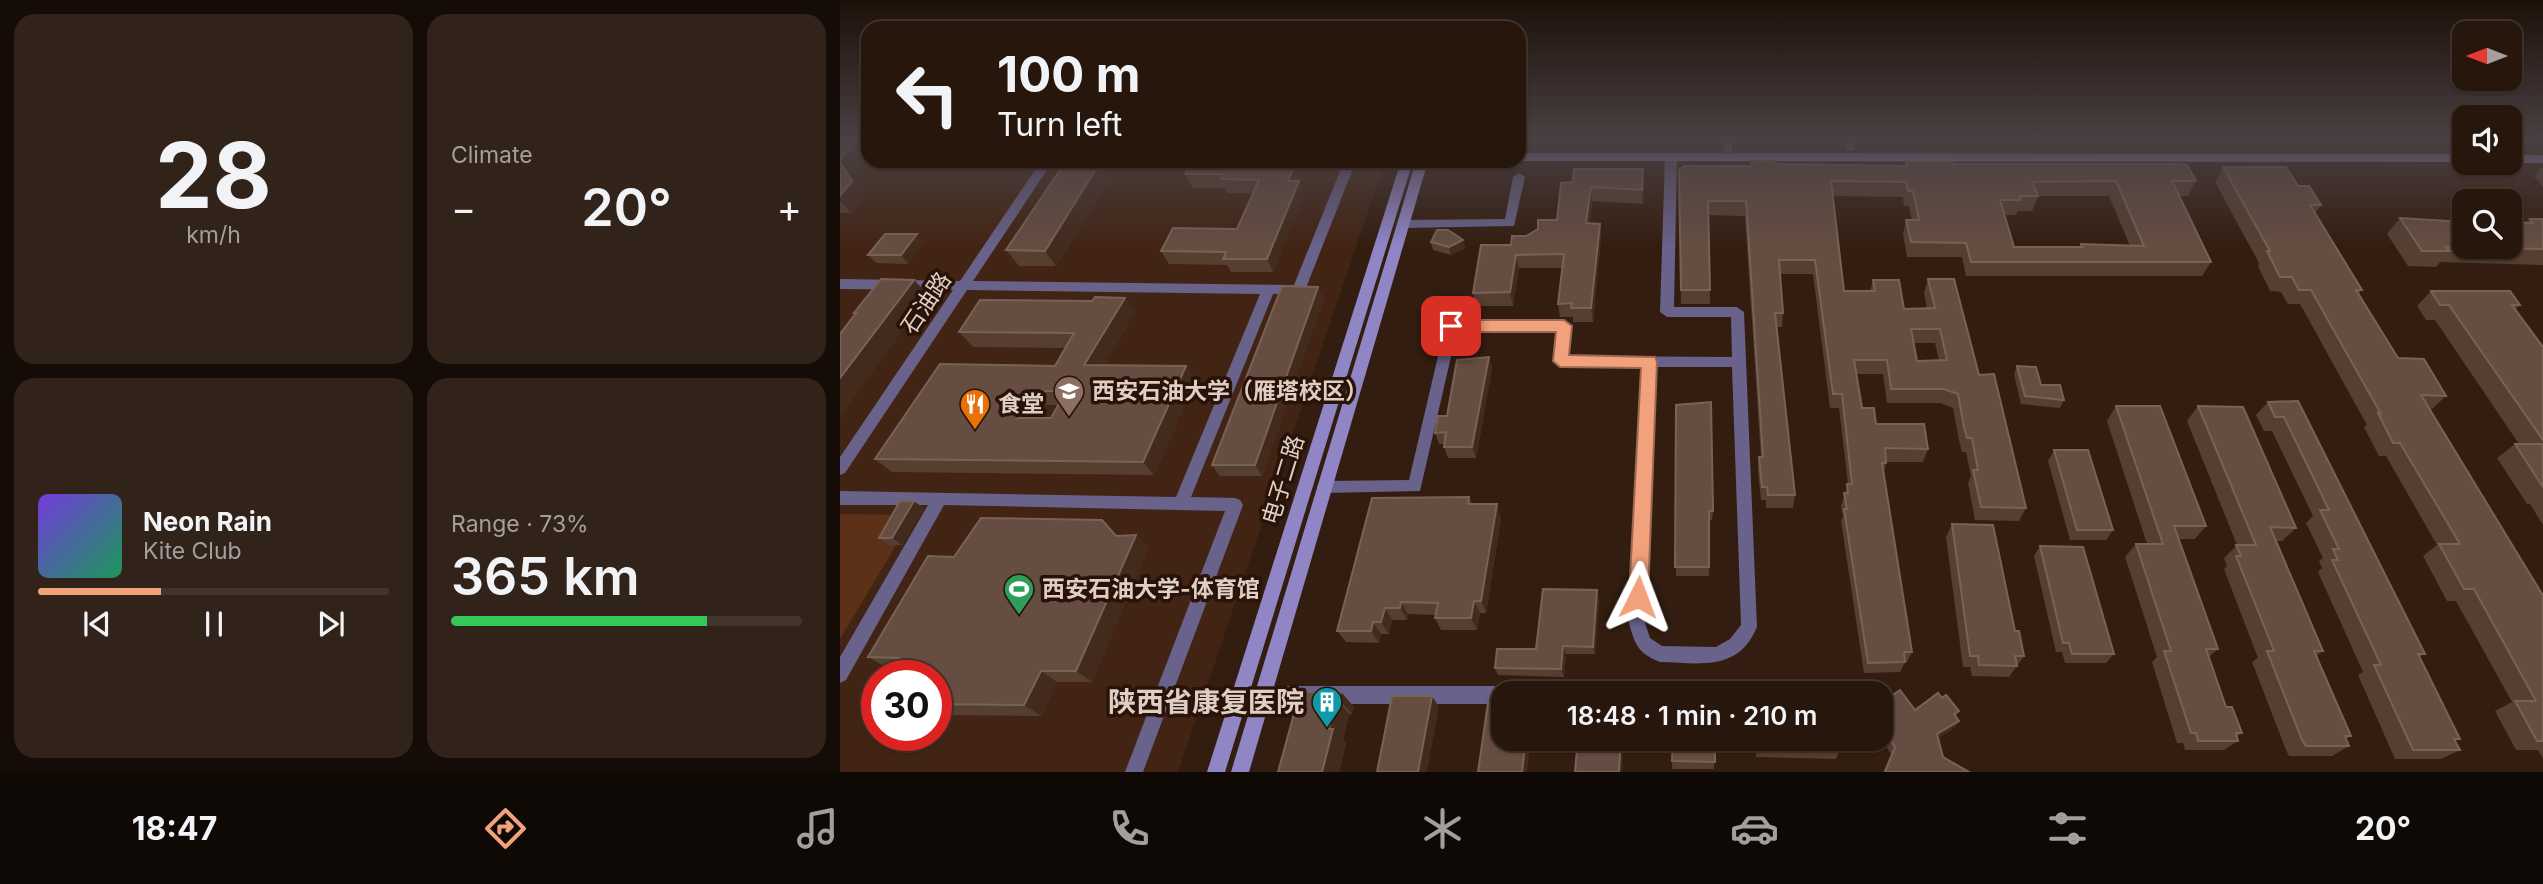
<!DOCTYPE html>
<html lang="en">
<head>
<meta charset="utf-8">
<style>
  :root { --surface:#26160c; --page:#32231a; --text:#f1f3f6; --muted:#a49f9d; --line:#42352d; --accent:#f1a17c }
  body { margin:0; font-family:Inter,"Noto Sans SC",sans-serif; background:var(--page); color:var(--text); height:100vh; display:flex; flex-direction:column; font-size:26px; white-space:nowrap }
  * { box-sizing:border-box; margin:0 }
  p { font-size:23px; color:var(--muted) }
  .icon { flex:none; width:38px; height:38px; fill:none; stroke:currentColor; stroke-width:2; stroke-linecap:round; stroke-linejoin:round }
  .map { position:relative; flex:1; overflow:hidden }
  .side { display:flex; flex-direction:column; gap:14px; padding:14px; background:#150c07; width:840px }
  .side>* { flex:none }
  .banner { position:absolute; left:21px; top:21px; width:665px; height:147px; border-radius:21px; box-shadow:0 2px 5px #0004,0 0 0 2px var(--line); background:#26160c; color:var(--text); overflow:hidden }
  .needle { width:46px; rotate:270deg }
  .buttons { position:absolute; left:1612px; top:21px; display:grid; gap:14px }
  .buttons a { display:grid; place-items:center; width:70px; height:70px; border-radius:14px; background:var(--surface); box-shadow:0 2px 5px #0004,0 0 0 2px var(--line); font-size:35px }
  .speed { position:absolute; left:21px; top:660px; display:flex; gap:14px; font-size:35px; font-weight:700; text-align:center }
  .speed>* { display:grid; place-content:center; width:91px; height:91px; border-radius:50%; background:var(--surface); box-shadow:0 2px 5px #0004,0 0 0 2px var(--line); line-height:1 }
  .speed .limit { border:10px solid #d22; background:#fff; color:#111 }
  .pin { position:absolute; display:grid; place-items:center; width:60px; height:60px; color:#fff; margin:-30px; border-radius:14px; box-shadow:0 4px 10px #0006 }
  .me { position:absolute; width:77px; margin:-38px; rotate:3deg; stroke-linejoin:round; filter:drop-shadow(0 0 5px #0008) }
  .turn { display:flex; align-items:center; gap:24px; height:147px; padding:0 21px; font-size:32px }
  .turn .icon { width:91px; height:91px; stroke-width:2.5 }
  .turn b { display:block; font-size:49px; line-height:60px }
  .big { font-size:52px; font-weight:600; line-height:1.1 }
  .side .card { flex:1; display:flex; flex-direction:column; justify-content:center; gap:10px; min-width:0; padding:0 24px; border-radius:21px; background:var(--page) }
  .side .dial { align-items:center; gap:0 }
  .dial b { font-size:91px; line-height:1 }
  .song { display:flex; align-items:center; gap:21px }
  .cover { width:84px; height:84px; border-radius:10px; background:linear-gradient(135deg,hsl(260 70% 55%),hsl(150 70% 35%)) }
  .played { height:7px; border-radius:4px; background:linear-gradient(90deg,var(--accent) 35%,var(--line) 35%) }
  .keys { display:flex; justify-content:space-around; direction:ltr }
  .heat { display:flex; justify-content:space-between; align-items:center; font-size:38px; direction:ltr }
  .charge { height:10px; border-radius:5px; background:linear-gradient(90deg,#34c759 73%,var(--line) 0) }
  .side .tiles { flex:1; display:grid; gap:14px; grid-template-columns:repeat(2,1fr) }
  .trip { position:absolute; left:651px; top:681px; width:402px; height:70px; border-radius:21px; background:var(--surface); box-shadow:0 2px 5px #0004,0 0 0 2px var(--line); font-weight:600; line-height:70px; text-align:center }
  .menu { display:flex; height:112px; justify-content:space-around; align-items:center; background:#0f0905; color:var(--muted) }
  .menu .icon { width:49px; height:49px }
  .menu .on { color:var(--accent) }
  .menu b { font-size:32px; color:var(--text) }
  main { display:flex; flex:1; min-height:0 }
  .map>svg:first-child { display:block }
</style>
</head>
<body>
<main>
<section class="side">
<div class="tiles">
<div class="card dial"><b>28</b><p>km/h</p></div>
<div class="card"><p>Climate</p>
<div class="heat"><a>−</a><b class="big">20°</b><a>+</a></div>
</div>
<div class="card">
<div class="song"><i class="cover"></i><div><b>Neon Rain</b><p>Kite Club</p></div></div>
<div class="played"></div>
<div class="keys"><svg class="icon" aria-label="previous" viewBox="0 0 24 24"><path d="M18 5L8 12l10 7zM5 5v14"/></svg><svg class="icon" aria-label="pause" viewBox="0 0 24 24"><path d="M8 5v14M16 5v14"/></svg><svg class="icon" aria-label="next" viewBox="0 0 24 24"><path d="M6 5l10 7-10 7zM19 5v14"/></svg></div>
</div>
<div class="card"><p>Range · 73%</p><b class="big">365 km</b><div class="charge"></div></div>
</div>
</section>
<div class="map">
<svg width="1703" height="772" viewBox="0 0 1703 772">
  <rect width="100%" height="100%" fill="#331d10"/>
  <!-- built -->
  <path fill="#422414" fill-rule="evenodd" d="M0 139H28V161H545L338 772H0ZM37 676H96V735H37Z"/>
  <!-- green -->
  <polygon fill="#5c3118" points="0,514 74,515 0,639"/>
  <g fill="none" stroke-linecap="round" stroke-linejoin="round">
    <!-- service -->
    <polyline stroke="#69628a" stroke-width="8" points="888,139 888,149"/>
    <!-- minor -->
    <g fill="#69628a" fill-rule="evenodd">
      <polygon points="1003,139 1015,139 1015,151 1007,151"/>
      <path d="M831 153 837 157 834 307H897L904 312 917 627C898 672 861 663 820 662 798 653 795 645 789 623L802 367 716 365 714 361 717 331H617L580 491 485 493 480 492 477 487 480 482 485 481 569 480 606 322 724 321 731 326 728 356 892 357 891 317H827L820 312 825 157ZM816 367H892L901 625 890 639 876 647 822 646 810 638 805 623Z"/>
      <polygon points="201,161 213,161 133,281 454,285 504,161 516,161 464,293 433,294 351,497 395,498 400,500 403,505 303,772 285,772 385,511 104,505 6,680 0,683 0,657 88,505 0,505 0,491 336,497 420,294 127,290 5,473 0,475 0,457 113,290 0,289 0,279 120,281"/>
      <polygon points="679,173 685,177 674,226 563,228 557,224 563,220 665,219 673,177"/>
      <polygon points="423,686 663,686 669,689 671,693 663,693 663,704 423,704 417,701 414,695 417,689"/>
    </g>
    <!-- secondary -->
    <g fill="#9086c6" fill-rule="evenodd">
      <polygon points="679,153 1624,154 1624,162 679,161"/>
      <rect x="1670" y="155" width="33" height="8"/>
      <polygon points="561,161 573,161 385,772 367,772"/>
      <polygon points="576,161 588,161 409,772 391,772"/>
    </g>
  </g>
  <!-- wall -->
  <g fill="#563e31" fill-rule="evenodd">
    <polygon points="0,139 28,139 28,156 12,175 25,195 11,213 0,213"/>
    <polygon points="226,161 269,161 275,171 216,266 179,266 166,250"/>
    <polygon points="352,161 430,161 428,165 460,179 459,181 465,194 433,272 391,272 387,265 329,264 321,251 397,229 413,193 387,193 385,188 353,188 345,174"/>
    <path d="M1066 162 1356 181 1348 196H1339L1371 262 1362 276H1126L1122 257H1067L1063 234 1066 220H1072L1069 206H1064L1063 197 993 196 1004 291H1030L1033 280 1064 309 1087 308 1084 293 1088 279 1139 375 1186 508 1179 521 1135 520 1128 483 1131 476 1126 452H1122L1119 440 1113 408 1100 403H1047L1043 374H1017L1022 408 1036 424 1088 449 1083 462H1046L1044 472 1072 652 1067 662H1065L1060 672 1024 673 1001 521 1003 516 1001 506 1008 484 999 408H990L973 274H940L943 313 942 327H937L955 495 953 508H926V500H921L918 471 919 457H921L905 216 868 215 870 304H841L839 170 936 164 1065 166ZM1198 196H1269L1290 246 1241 244 1240 247H1174L1164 215H1176L1178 211H1192ZM1074 343H1095L1099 360 1077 361Z"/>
    <polygon points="1703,166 1703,187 1694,176"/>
    <polygon points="1383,167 1458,186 1481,205 1475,213 1522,290 1518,294 1558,358 1606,396 1592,409 1590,409 1702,594 1703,594 1703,759 1698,750 1676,750 1655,711 1672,702 1616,601 1607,601 1583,556 1597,545 1546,456 1539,456 1524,427 1527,425 1460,304 1448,304 1441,292 1430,291 1418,266 1419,263 1375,182"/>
    <polygon points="721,183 804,183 803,204 752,201 750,224 760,224 761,238 753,322 733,322 733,317 720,317 718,304 722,268 679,268 673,306 636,306 633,293 671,245 717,220"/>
    <polygon points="1624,216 1624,247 1687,222 1690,219 1703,219 1703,265 1600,262 1596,267 1568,266 1547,234 1560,218 1619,221"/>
    <polygon points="77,234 84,242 68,264 36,263 28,255"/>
    <polygon points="591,242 626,248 611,255 593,250"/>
    <polygon points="478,287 484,298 422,476 380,476 372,465"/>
    <polygon points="1591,291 1680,305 1675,310 1703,347 1703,525 1690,504 1687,504 1657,458 1675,444 1679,444 1595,320 1586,320 1577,306"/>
    <path d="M285 298 295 312 264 365 346 366 356 380 314 475 52 472 35 459 215 366 226 348 133 347 119 332 252 301ZM206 405H218L211 418H199Z"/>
    <polygon points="649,357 652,369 636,458 608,458 604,447 604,444 599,444 595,433"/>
    <polygon points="1177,366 1201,385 1224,400 1220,408 1181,404 1174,374"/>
    <polygon points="1458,401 1585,654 1579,657 1620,739 1615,741 1620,750 1601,759 1555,759 1518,675 1523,672 1478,572 1482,568 1479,561 1483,558 1466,523 1473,516 1432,431 1424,431 1416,415 1428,402"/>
    <polygon points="836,405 873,511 872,520 869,520 869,576 836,576"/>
    <polygon points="1276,406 1366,526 1355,539 1339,539 1378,649 1369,657 1386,707 1402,733 1397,736 1398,741 1384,750 1345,750 1343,743 1337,743 1312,662 1317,657 1285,557 1296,544 1307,544 1267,421"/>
    <polygon points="1358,406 1456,528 1442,541 1436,541 1483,651 1476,656 1511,736 1506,739 1509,746 1492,756 1449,756 1446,750 1412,662 1418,658 1384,569 1387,566 1384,558 1397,545 1347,421"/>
    <polygon points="1214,450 1273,530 1266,540 1230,540 1208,461"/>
    <polygon points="629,497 632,504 661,518 646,613 640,613 637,630 601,630 595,618 596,615 568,614 567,620 552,620 549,634 541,634 539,643 506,642 497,631"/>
    <polygon points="83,508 62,545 49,545 39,538"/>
    <polygon points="1112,524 1175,631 1184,656 1169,677 1132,676 1130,667 1123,667 1106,537"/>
    <polygon points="296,535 308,548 252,682 217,682 201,716 96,715 96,676 49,669 28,657 114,557 277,536"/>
    <polygon points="1200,546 1274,654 1266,663 1225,663 1222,652 1216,652 1194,556"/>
    <polygon points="759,598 755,654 726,654 724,677 658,675 655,668 696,649"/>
    <polygon points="501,692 514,707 512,714 509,714 503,740 506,743 499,772 438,772"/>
    <polygon points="1102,698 1119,711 1116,716 1119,721 1114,728 1098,738 1103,757 1129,772 1043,772 1051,754 1041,738 1041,703 1075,710"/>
    <polygon points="833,738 998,738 999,752 996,759 916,757 916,751 875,750 874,769 832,769"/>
  </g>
  <!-- shaded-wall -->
  <g fill="#422a1d">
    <polygon points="18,139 28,151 28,156 12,175 25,195 11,213 0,201 0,160"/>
    <polygon points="261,161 269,161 275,171 216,266 205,251"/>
    <polygon points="417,161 430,161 421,179 415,165"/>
    <polygon points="454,166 465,194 433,272 427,259 448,181"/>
    <polygon points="803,169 804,183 803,204 802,190"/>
    <polygon points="751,187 752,201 748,237 746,223"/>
    <polygon points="760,224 761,238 753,322 751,308"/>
    <polygon points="77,234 84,242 68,264 61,255"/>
    <polygon points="623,240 626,248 611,255 609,247"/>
    <polygon points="676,255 679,268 673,306 670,292"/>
    <polygon points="74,280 89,295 0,417 0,378"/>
    <polygon points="478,287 484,298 422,476 415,465"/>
    <polygon points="285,298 295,312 256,379 244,365"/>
    <polygon points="649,357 652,369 636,458 632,447"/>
    <polygon points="346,366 356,380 314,475 303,462"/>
    <polygon points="193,391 206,405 191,432 177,418"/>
    <polygon points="74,501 83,508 62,545 52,538"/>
    <polygon points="657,504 661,518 646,613 641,601"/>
    <polygon points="296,535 308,548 252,682 236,671"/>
    <polygon points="757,590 759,598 755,654 753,647"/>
    <polygon points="634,601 640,613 637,630 631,618"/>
    <polygon points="561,602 568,614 567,620 560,608"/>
    <polygon points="545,608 552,620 549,634 541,622"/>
    <polygon points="533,622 541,634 539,643 531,631"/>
    <polygon points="723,646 726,654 724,677 721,669"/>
    <polygon points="201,671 217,682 201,716 184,705"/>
    <polygon points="501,692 514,707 512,714 499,699"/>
    <polygon points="592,696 599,707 587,772 578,772"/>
    <polygon points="496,699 509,714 503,740 506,743 499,772 482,772 489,729"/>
    <polygon points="1119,721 1114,728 1092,742 1097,734"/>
    <polygon points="686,738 691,738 687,772 682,772"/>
    <polygon points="781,738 783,738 782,772 779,772"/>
  </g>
  <!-- building -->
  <g fill="#654d41" stroke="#786256" stroke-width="2" fill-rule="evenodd">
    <polygon points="0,139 24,139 18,139 0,160"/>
    <polygon points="226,161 261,161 205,251 166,250"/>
    <polygon points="352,161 417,161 415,165 454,166 448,181 459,181 427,259 383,259 386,252 321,251 333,228 397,229 419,180 381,179 383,174 345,174"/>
    <path d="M911 161H935L936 164 1067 166 1066 162H1113V164H1338L1347 165 1356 181H1332L1371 262H1131L1126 243 1071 242 1066 220H1079L1073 191H1068L1066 182 991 181 1004 291H1035L1033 280H1059L1064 309 1095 308 1088 279H1114L1139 375 1154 374 1186 508 1141 507 1133 470H1138L1132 438H1127L1124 427 1118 394 1104 389H1051L1047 360H1014L1022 408H1034L1036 424H1084L1088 449 1045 448 1046 463H1042L1072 652H1064L1065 662 1028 663 1004 509H1007L1004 493H1008L1007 484H1012L1002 394H993L975 260H939L943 313H935L955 495H928L927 487H922L919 457H923L906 201H868L870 290H841L839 170 845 166H912ZM1276 181 1304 246 1241 244 1242 247H1174L1160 200H1181L1180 196H1198L1192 182ZM1071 329H1100L1107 360 1077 361Z"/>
    <polygon points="0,162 12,181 0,196"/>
    <polygon points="1383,167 1446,167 1458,186 1469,186 1481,205 1470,205 1522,290 1516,290 1558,358 1584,359 1606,396 1581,395 1702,594 1703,594 1703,741 1697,741 1675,701 1696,701 1634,589 1624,589 1599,544 1620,544 1560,443 1553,443 1538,413 1541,414 1471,290 1459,290 1452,277 1440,277 1427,251 1430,251"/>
    <polygon points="734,169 803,169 802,190 751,187 746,223 760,224 751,308 731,308 732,303 718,304 724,254 676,255 670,292 633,293 641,245 671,245 672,236 686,236 698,229 698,220 717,220 721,183 733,182"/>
    <polygon points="1560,218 1624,222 1624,247 1670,247 1670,222 1693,223 1690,219 1703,219 1703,249 1606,247 1610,251 1582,251"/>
    <polygon points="597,230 608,230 623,240 609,247 591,242"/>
    <polygon points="45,234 77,234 61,255 28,255"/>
    <polygon points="41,279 74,280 0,378 0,334 16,313 14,313"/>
    <polygon points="442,286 478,287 415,465 372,465"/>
    <polygon points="1591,291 1670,291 1680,305 1672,305 1703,347 1703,440 1609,305 1600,305"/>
    <path d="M255 297 285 298 244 365 346 366 303 462 35 459 100 364 215 366 234 333 119 332 140 300 252 301ZM193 391H226L211 418H177Z"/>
    <polygon points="649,357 632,447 604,447 606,432 595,433 598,416 607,416 617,360"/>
    <polygon points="1177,366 1196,367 1201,385 1220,385 1224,400 1185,396"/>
    <polygon points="1458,401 1585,654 1578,654 1620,739 1614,739 1620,750 1573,750 1534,665 1541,665 1492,560 1498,560 1493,549 1499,549 1480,510 1489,510 1444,417 1435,417 1428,402"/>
    <polygon points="871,402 873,511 869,511 869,567 835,567 836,405"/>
    <polygon points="1276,406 1320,406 1366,526 1334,526 1378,649 1366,649 1386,707 1392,707 1402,733 1396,733 1398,741 1358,741 1356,733 1351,733 1324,651 1331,651 1296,544 1323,544"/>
    <polygon points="1358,406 1403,407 1456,528 1430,527 1483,651 1474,651 1511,736 1505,736 1509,746 1466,746 1462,740 1427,651 1434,651 1396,556 1401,556 1396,545 1416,545"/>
    <polygon points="1675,444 1703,444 1703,487"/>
    <polygon points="1214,450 1248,450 1273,530 1237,530"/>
    <polygon points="629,497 628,504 657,504 641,601 634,601 631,618 595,618 598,603 561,602 560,608 545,608 541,622 533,622 531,631 497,631 532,498"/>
    <polygon points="60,501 74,501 52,538 39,538"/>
    <polygon points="141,518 262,520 276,536 296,535 236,671 201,671 184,705 96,704 96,676 48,676 59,658 28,657 88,556 114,557"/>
    <polygon points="1112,524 1153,525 1175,631 1179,631 1184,656 1175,656 1177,666 1139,665 1138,656 1130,656"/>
    <polygon points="1200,546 1243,547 1274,654 1232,654 1229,643 1223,643"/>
    <polygon points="703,589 757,590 753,647 723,646 721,669 655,668 657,649 696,649"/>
    <polygon points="1060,690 1075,710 1098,693 1102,698 1106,695 1119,711 1114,714 1119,721 1097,734 1103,757 1129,772 1045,772 1055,747 1041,726 1041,703"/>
    <polygon points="460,692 501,692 499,699 496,699 489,729 493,729 482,772 438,772"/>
    <polygon points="552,696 592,696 578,772 537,772"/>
    <polygon points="649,696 663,696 663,738 686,738 682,772 638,772"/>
    <polygon points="738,738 781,738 779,772 735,772"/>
    <polygon points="833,738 998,738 999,752 917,750 917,743 875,743 875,762 832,761"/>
  </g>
  <!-- sky -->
  <linearGradient id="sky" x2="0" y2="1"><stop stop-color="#1c1009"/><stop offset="0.56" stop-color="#4a4042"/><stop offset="1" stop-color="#4a4042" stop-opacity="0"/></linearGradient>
  <rect width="1703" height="247" fill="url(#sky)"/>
  <!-- route -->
  <polygon fill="#f1a17c" stroke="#9d6951" stroke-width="2" points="611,320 724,320 732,326 729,355 815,357 817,362 808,597 805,603 798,605 792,603 789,597 801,368 720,367 713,361 716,332 611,332 604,326"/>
  <!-- icons -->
  <defs>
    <g id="university-pin" transform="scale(1.575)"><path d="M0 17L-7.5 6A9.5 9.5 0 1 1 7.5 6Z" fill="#8d6e63" stroke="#291307"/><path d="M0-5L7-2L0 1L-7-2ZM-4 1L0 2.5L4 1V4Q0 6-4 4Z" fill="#fff"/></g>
    <g id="restaurant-pin" transform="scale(1.575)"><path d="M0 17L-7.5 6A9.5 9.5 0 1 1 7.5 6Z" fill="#e8710a" stroke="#291307"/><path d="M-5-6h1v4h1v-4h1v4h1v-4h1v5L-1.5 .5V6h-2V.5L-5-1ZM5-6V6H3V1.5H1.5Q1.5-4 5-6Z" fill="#fff"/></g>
    <g id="stadium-pin" transform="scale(1.575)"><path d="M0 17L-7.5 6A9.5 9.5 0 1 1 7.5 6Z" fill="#2e9e5b" stroke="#291307"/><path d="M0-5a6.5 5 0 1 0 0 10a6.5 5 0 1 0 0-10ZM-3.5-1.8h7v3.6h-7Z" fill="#fff"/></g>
    <g id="building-pin" transform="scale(1.575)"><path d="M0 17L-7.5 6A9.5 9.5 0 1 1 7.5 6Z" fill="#0f9aa8" stroke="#291307"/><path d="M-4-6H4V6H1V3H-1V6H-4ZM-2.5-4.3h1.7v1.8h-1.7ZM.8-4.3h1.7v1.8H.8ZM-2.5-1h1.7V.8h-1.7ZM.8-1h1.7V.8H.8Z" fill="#fff"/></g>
  </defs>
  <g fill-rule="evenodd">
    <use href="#university-pin" x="229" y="391"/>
    <use href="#restaurant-pin" x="135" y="404"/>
    <use href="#stadium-pin" x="179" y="589"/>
    <use href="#building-pin" x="487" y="702"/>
  </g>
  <g text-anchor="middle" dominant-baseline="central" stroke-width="7" stroke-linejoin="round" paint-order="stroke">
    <!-- street labels -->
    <g font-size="23" fill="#decec6" stroke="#291307">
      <text transform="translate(86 303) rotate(-56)">石油路</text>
      <text transform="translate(443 480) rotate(-73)">电子二路</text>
    </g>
    <!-- poi labels -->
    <g font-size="23" font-weight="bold" fill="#decec6" stroke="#291307" text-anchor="start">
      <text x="252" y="391">西安石油大学（雁塔校区）</text>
      <text x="158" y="404">食堂</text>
      <text x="202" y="589">西安石油大学-体育馆</text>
    </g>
    <!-- near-poi labels -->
    <g font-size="28" font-weight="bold" fill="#decec6" stroke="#291307" text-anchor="end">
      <text x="464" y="702">陕西省康复医院</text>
    </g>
  </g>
</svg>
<div class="buttons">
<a><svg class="needle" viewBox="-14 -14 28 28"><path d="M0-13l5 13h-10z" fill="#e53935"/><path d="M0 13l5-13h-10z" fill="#a49f9d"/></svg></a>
<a><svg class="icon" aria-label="sound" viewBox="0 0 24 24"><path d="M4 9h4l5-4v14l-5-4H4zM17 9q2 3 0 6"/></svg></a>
<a><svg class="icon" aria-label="search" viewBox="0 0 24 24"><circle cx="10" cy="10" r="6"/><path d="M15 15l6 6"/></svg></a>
</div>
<div class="speed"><div class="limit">30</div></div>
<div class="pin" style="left:611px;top:326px;background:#d93025"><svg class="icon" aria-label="arrive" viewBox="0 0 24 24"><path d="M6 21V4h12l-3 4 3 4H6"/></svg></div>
<svg class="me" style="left:798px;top:597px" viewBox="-20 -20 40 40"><path d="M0-17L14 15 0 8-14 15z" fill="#f1a17c" stroke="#fff" stroke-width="4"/></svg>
<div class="trip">18:48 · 1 min · 210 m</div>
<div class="banner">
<div class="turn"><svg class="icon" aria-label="left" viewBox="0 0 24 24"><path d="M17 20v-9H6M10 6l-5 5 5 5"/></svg><div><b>100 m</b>Turn left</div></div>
</div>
</div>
</main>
<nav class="menu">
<b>18:47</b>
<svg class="icon on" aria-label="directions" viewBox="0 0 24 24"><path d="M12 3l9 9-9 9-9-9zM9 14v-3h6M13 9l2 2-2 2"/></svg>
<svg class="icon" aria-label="music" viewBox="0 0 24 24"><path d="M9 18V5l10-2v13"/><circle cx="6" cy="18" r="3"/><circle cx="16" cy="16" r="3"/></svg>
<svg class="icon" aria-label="phone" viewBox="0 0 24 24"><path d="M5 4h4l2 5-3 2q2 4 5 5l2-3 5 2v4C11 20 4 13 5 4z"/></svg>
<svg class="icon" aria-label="climate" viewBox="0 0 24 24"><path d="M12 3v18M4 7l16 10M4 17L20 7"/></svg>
<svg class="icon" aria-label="car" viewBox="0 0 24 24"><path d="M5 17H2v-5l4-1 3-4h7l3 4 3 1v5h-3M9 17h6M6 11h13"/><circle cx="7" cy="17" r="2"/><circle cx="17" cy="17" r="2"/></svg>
<svg class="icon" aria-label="filters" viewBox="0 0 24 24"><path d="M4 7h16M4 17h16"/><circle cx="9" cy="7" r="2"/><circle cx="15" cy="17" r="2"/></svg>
<b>20°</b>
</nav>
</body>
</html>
